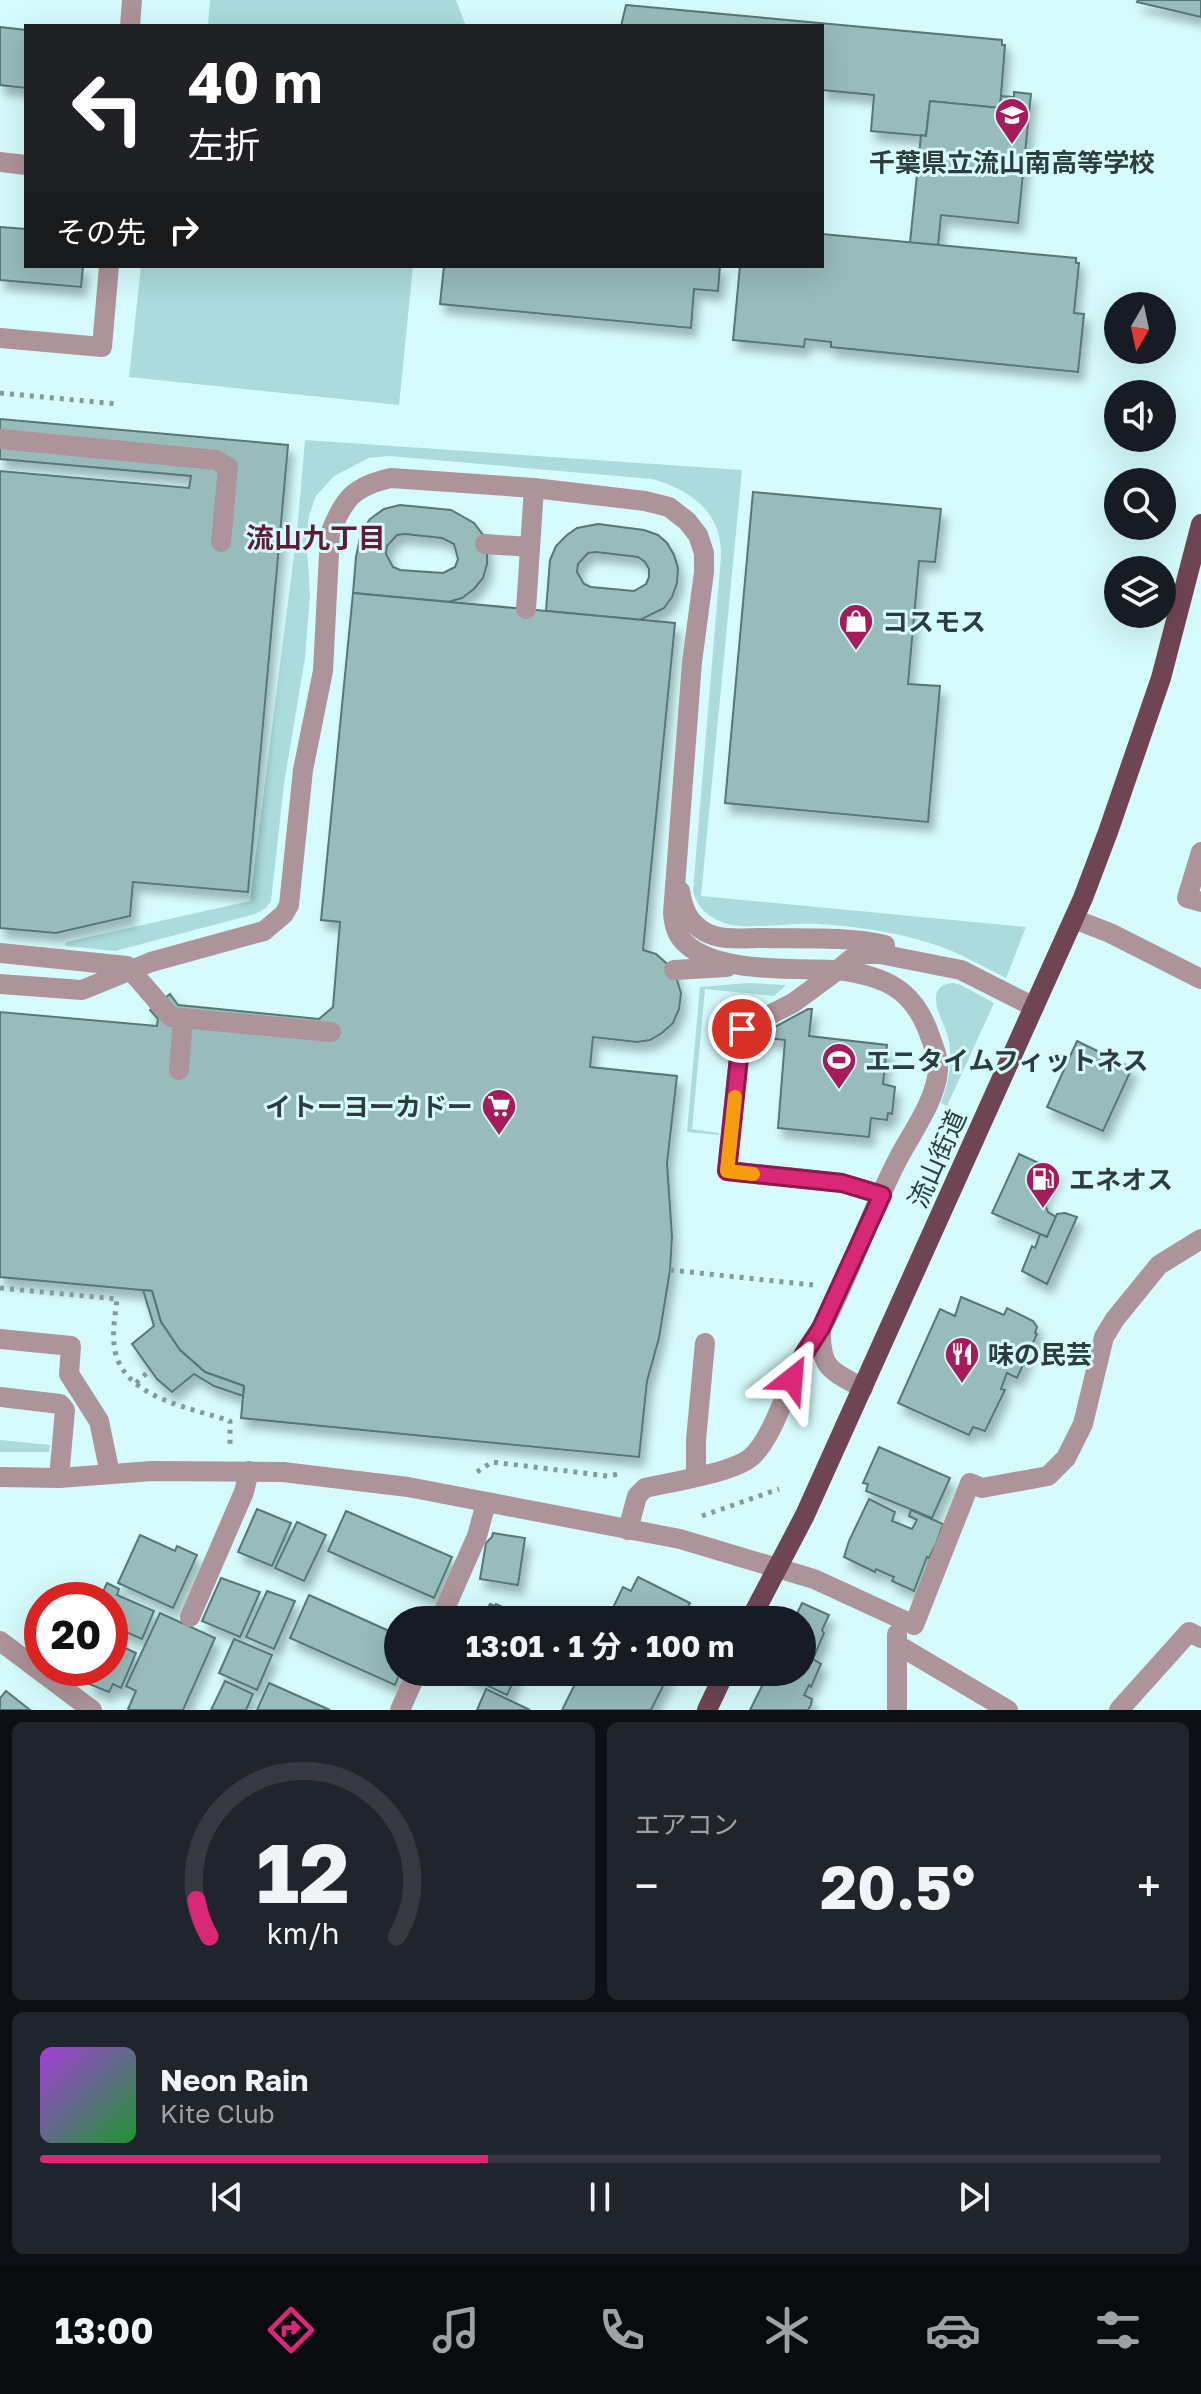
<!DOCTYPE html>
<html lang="ja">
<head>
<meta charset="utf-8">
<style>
  :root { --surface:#171b24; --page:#20242c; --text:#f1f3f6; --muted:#9ea1a6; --line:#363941; --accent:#db2777 }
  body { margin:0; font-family:"Golos Text","Noto Sans JP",sans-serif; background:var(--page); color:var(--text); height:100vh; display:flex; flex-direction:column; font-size:30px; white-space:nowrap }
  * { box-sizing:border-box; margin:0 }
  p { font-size:26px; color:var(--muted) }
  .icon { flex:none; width:44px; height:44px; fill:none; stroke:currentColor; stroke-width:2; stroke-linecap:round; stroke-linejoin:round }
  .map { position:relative; height:1710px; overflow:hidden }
  .side { display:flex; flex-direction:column; gap:12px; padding:12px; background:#0d0f14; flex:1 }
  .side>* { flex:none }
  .top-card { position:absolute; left:24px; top:24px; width:800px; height:244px; border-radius:0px; box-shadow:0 8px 32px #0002; background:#202124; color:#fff; overflow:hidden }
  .needle { width:52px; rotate:189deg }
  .controls { position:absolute; left:1104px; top:292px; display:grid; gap:16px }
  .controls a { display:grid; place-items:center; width:72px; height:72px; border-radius:50%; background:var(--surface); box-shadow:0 8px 32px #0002; font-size:40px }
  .speed { position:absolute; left:24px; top:1582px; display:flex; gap:16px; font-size:40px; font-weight:700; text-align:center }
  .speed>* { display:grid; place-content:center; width:104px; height:104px; border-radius:50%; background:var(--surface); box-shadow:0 8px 32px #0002; line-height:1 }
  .speed .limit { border:12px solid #d22; background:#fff; color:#111 }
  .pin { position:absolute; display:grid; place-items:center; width:68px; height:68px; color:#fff; margin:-34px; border:4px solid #fff; border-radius:50%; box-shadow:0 2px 8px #0007 }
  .me { position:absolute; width:88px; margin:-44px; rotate:28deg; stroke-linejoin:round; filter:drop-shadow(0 0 6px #0008) }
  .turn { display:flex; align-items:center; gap:28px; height:168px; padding:0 32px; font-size:36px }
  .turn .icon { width:104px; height:104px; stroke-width:2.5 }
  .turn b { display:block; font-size:56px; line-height:68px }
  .then { display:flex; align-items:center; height:76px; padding:0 32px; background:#0003; gap:16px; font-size:30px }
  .big { font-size:60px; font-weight:700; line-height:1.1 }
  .side .card { flex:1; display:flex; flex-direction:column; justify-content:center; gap:12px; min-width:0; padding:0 28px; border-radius:12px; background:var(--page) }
  .side .dial { align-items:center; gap:0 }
  .dial svg { height:208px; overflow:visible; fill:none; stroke:var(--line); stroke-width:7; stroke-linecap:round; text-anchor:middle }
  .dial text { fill:var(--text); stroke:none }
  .song { display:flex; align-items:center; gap:24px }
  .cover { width:96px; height:96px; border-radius:12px; background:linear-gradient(135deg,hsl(280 70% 55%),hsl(130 70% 35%)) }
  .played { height:8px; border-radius:4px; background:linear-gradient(90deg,var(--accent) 40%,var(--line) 40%) }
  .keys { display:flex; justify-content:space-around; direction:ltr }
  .heat { display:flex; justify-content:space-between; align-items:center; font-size:44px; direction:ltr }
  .side .tiles { flex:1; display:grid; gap:12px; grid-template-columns:1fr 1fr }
  .card:last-child { grid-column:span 2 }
  .trip { position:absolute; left:384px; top:1606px; width:432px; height:80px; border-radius:40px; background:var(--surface); box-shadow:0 8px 32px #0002; font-weight:700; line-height:80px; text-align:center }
  .tabs { display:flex; height:128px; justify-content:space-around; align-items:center; background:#090b0e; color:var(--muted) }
  .tabs .icon { width:56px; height:56px }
  .tabs .current { color:var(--accent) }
  .tabs b { font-size:36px; color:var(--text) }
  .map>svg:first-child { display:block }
</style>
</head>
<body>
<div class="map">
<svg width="1201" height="1710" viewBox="0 0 1201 1710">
  <defs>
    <filter id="shadow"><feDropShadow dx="5" dy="9" stdDeviation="4" flood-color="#0004"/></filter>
  </defs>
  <rect width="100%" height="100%" fill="#d6fbfc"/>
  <!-- green -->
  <g fill="#abdbdc">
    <polygon points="210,0 456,0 466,26 208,26"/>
    <polygon points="141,266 413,266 399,405 129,377"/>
    <path d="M305 440 742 470 701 896 1026 927 1006 978C984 967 962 954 939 946 901 933 858 926 818 924 792 922 756 929 732 925 714 921 697 910 693 891L721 556C722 512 691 490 652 479L389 456 369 458 334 476 316 496 309 516 306 535 310 594 305 658 284 784 271 901 266 908 255 914 115 951 65 946 66 942 250 901 297 531Z"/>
    <polygon points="748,983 786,985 774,996 705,989 692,1129 719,1133 719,1135 687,1132 700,987"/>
    <path d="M953 983 961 985 994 1003 947 1106 941 1103C949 1082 954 1056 947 1034 944 1022 935 1010 936 998 936 987 944 984 953 983Z"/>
    <polygon points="0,1440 50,1445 49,1452 0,1452"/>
  </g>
  <!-- building -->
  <g fill="#98bbbc" stroke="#567778" stroke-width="2" fill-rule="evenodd" filter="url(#shadow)">
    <polygon points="1138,0 1201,0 1201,17 1137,2"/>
    <polygon points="626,5 1002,40 1002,45 1005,45 1000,108 930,101 926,136 871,131 874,95 822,90 822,26 621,26"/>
    <polygon points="0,27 26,30 26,88 0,85"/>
    <polygon points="1014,92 1031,94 1018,223 941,215 938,246 910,243 921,135 926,136 930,101 1000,108 1001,96 1014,97"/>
    <polygon points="0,227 26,229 26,266 83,266 81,287 0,280"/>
    <polygon points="822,234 1076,258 1076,263 1079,263 1074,313 1084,314 1078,372 831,347 831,342 805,339 804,347 733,340 740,266 822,266"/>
    <polygon points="444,266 720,266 718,291 694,289 691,328 440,304"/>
    <polygon points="0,419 288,445 248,892 133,882 130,916 56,933 0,928 0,471 189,488 191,476 0,459"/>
    <polygon points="753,492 941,509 935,562 919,561 908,684 940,686 928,822 725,803"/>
    <path d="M400 505 451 510 474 523 483 535 487 550V564L483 578 474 589 462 598 448 602 353 593 356 557 361 533 370 519 384 509ZM405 534 442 538 454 544 458 559 455 567 443 573 400 570 393 567 386 554 387 546 397 535Z"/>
    <path d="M598 524 644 530 658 535 667 543 674 555 678 568 677 583 672 597 664 608 640 620 546 611 550 560 556 546 567 535 577 528ZM596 552 638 557 645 562 649 569V577L646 584 634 591 591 587 584 584 577 572 578 564 588 553Z"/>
    <polygon points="353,593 675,623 643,950 656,954 674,970 681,993 679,1009 673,1023 662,1033 650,1040 637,1042 593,1037 590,1067 677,1076 667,1163 672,1237 670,1270 659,1338 647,1381 639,1457 241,1418 244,1386 205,1372 180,1350 161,1322 152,1291 0,1277 0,1012 157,1026 158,1019 150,1010 170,994 178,1005 319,1019 333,1007 340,922 321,920"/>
    <polygon points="808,1009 812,1009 809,1036 887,1045 883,1084 895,1087 892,1114 888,1113 887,1120 871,1118 869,1137 778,1128 785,1040 769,1038 769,1030"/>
    <polygon points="1077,1041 1132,1068 1103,1131 1047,1107"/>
    <polygon points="1019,1154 1056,1171 1043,1199 1048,1212 1056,1217 1047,1237 992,1213"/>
    <polygon points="1065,1213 1077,1217 1047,1284 1022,1271 1032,1246 1035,1248 1040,1234 1047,1237 1057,1214"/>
    <polygon points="143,1290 152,1291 161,1322 180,1350 205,1372 244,1386 243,1396 214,1386 194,1374 172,1392 157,1379 132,1344 154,1326"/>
    <polygon points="961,1297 1004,1315 1007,1308 1033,1321 1037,1327 1035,1333 1037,1334 1017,1378 1007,1373 1001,1389 1005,1390 985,1431 973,1427 969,1435 898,1403 940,1309 955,1316"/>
    <polygon points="879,1447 950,1478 932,1518 866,1491 868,1484 863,1483"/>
    <polygon points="869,1499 895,1512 892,1521 912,1529 917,1520 909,1516 911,1510 943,1524 936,1544 929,1558 927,1557 914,1591 892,1581 894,1577 876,1569 875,1572 844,1557 849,1541"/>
    <polygon points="257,1509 291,1523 272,1566 238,1552"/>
    <polygon points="346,1511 452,1557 434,1598 328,1551"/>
    <polygon points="297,1522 326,1535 304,1581 275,1568"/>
    <polygon points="493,1533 525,1538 518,1585 480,1579 486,1543 492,1537"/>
    <polygon points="140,1535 175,1551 177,1546 197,1555 173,1608 118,1583"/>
    <polygon points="638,1577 690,1603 684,1615 693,1620 607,1620 623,1587 631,1591"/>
    <polygon points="221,1578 260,1592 240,1637 202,1621"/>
    <polygon points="107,1583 119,1589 117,1595 154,1611 142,1639 110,1625 110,1600 99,1600"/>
    <polygon points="267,1591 295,1601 274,1649 246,1637"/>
    <polygon points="309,1595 398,1635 398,1672 400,1672 395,1685 290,1638"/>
    <polygon points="802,1603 829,1615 822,1630 824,1633 813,1659 821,1664 811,1687 809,1685 804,1695 812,1699 811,1705 808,1710 750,1710 769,1672 802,1672 802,1620 794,1620"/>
    <polygon points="490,1604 495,1606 496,1604 516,1613 523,1610 543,1620 482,1620"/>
    <polygon points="160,1613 215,1638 183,1710 131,1710 128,1709 136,1691 126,1686"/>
    <polygon points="234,1639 272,1655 257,1690 219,1673"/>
    <polygon points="110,1641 136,1653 121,1688 113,1684 109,1692 89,1684 96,1668 110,1668"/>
    <polygon points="459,1672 518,1672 507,1695"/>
    <polygon points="581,1672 670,1672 651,1710 562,1710"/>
    <polygon points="225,1681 253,1694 246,1710 211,1710"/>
    <polygon points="269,1683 330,1710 257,1710"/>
    <polygon points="486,1689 530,1710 477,1710"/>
    <polygon points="6,1691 30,1710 0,1710 0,1698"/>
  </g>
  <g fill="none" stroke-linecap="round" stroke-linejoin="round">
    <!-- path -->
    <g stroke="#819b9b" stroke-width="5" stroke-dasharray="4 6" stroke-linecap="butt">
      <polyline points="0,393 118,404"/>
      <polyline points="670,1270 813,1285"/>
      <path d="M0 1288 117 1299C115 1317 111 1337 116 1355 129 1399 192 1408 230 1421V1447"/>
      <polyline points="136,1383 150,1370"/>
      <polyline points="477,1472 492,1462 608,1476 619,1474"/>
      <polyline points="702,1516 779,1489"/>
    </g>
    <!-- minor -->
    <g stroke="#ad939a" stroke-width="20">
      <polyline points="130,26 132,0"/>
      <polyline points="0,162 26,165"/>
      <polyline points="0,338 102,347 109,266"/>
      <polyline points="0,439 216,460 228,467 221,542"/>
      <polyline points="485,544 530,547"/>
      <polyline points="526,609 534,488"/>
      <polyline points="1201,852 1187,898 1201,902"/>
      <path d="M680 891C683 909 688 922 705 932 722 941 742 938 760 938 801 939 845 936 885 945"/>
      <polyline points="1074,919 1110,933 1201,979"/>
      <polyline points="674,970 727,967"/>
      <polyline points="838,970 793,1003 742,1029 727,1171 842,1183 882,1195"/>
      <path d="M0 984 82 990 151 962 264 931 284 914 289 905 303 770 323 671 330 534C343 499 354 486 391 478L534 488 645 501 669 507 687 521 698 535 704 553V572L692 662 673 913C674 924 676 934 684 942 715 974 796 968 838 970"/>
      <polyline points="179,1070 183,1018"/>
      <path d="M821 1328C820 1369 830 1370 863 1388"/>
      <polyline points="0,1339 71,1346 69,1374 99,1421 110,1474"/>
      <polyline points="0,1397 60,1404 65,1410 59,1478"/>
      <polyline points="696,1476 696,1440 705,1343"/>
      <polyline points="0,1477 59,1478 152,1471 283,1472 408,1487 680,1539 814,1579 914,1625 970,1483 982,1488 1048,1476 1066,1458 1083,1424 1104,1337 1115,1319 1159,1265 1201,1239"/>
      <path d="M628 1530 637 1496 645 1488C671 1482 731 1473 750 1458 773 1440 788 1383 803 1356 808 1345 817 1336 823 1325 851 1272 870 1213 898 1159 912 1132 935 1102 938 1071 939 1059 934 1047 930 1036 914 989 885 976 838 970L851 959 864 954H880L961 970 1034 1007"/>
      <polyline points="190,1617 244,1492 249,1471"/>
      <polyline points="440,1620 477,1536 486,1503"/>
      <polyline points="0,1641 92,1710"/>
      <polyline points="898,1645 1008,1710"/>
      <polyline points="400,1710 417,1672"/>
      <polyline points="897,1710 897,1634"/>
      <polyline points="1119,1710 1189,1632 1201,1638"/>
    </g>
    <!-- major -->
    <g stroke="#704553" stroke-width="20">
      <polyline points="750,1620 805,1515 1083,898 1108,832 1161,678 1201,524"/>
      <polyline points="707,1710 725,1672"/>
    </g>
    <!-- minor-bridge -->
    <polyline stroke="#ad939a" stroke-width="20" points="0,953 127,966 171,1017 331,1032"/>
  </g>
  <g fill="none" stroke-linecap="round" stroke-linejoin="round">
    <!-- route casing -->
    <g stroke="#8e194d" stroke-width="20">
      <polyline id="route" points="742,1029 727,1171 842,1183 882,1195 821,1328 803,1356 792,1379"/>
    </g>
    <!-- route -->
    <use href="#route" stroke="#db2777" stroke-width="14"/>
    <!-- slow -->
    <polyline stroke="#f59e0b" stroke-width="14" points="735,1097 727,1171 753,1174"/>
  </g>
  <!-- icons -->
  <defs>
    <g id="school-pin" transform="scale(1.8)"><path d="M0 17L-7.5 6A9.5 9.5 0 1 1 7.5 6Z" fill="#a71a5b" stroke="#d6fbfc"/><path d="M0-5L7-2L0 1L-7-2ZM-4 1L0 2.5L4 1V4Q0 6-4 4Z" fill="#fff"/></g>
    <g id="shop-pin" transform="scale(1.8)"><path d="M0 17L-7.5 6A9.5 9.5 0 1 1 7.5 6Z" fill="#a71a5b" stroke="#d6fbfc"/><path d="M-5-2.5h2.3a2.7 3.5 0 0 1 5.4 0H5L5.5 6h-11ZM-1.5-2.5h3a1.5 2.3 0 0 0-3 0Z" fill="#fff"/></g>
    <g id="stadium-pin" transform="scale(1.8)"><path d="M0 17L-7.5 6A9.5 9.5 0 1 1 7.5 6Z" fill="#a71a5b" stroke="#d6fbfc"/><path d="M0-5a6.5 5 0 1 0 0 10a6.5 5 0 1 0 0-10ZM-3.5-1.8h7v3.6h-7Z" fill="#fff"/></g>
    <g id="supermarket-pin" transform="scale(1.8)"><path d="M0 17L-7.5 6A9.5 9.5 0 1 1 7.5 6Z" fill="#a71a5b" stroke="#d6fbfc"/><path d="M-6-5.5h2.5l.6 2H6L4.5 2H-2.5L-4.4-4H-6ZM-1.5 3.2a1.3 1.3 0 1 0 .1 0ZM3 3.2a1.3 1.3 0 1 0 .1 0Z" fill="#fff"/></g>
    <g id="fuel-pin" transform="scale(1.8)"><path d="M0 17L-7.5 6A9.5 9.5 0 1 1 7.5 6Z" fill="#a71a5b" stroke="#d6fbfc"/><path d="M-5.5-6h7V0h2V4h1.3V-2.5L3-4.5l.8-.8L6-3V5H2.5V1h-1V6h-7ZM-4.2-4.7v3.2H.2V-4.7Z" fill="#fff"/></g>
    <g id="restaurant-pin" transform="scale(1.8)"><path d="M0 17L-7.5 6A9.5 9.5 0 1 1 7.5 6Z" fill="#a71a5b" stroke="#d6fbfc"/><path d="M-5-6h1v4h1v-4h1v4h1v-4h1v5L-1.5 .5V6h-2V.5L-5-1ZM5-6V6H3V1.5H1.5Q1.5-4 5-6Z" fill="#fff"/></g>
  </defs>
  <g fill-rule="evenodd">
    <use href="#school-pin" x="1012" y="115"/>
    <use href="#shop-pin" x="856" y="621"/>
    <use href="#stadium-pin" x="839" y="1060"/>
    <use href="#supermarket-pin" x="499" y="1106"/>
    <use href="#fuel-pin" x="1043" y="1179"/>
    <use href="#restaurant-pin" x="962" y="1354"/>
  </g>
  <g text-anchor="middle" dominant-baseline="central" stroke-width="6" stroke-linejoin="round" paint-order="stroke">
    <!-- poi labels -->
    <g font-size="26" font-weight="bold" fill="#2d3c3c" stroke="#d6fbfc" text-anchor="start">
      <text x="1012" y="162" text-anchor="middle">千葉県立流山南高等学校</text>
      <text x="882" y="621">コスモス</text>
      <text x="865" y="1060">エニタイムフィットネス</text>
      <text x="473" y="1106" text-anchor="end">イトーヨーカドー</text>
      <text x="1069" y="1179">エネオス</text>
      <text x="988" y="1354">味の民芸</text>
    </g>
    <!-- street labels -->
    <g font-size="26" fill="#2d3c3c" stroke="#d6fbfc">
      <text transform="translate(937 1159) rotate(-66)">流山街道</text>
    </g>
    <!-- neighbourhood labels -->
    <g font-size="28" font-weight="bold" fill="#5d1b35" stroke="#d6fbfc">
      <text x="316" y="537">流山九丁目</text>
    </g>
  </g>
</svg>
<div class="controls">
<a><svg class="needle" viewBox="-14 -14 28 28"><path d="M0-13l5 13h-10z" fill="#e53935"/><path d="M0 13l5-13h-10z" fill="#9ea1a6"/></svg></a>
<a><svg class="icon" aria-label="sound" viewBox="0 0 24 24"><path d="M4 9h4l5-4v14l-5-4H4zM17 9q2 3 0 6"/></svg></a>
<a><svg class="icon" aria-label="search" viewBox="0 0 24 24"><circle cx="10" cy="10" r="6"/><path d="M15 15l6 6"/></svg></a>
<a><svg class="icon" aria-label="layers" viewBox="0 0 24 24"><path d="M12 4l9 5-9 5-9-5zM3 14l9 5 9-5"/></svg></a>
</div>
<div class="speed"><div class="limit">20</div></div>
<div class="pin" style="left:742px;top:1029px;background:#d93025"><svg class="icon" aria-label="arrive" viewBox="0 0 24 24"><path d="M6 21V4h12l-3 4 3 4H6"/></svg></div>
<svg class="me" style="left:792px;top:1379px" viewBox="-20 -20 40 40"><path d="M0-17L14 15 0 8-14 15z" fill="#db2777" stroke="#fff" stroke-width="4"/></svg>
<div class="trip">13:01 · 1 分 · 100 m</div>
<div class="top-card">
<div class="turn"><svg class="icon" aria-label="left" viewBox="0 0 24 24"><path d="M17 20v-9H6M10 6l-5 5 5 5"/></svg><div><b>40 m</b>左折</div></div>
<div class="then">その先<svg class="icon" aria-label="right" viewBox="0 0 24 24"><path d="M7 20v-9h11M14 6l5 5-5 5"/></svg></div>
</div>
</div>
<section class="side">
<div class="tiles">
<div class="card dial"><svg viewBox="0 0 100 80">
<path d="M14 69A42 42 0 1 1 86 69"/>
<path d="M14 69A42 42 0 0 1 9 55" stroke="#db2777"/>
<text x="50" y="56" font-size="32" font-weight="700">12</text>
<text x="50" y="72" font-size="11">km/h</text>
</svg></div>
<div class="card"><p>エアコン</p>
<div class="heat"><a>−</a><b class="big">20.5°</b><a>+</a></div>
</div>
<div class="card">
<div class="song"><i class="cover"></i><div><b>Neon Rain</b><p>Kite Club</p></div></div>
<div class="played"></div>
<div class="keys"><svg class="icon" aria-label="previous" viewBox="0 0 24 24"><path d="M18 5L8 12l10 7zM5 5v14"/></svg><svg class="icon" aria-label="pause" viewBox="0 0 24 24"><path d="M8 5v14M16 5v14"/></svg><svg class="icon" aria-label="next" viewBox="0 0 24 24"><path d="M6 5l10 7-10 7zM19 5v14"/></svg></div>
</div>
</div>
</section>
<nav class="tabs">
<b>13:00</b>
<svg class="icon current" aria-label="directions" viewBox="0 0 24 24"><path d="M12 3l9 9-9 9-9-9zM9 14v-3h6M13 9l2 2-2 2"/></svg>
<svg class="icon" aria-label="music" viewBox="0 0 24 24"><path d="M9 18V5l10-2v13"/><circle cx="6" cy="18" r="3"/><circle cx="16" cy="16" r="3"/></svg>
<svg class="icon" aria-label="phone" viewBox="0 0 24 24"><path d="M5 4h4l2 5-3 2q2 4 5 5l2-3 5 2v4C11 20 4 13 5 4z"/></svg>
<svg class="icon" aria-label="climate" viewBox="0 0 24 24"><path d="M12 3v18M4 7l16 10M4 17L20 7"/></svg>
<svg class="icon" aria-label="car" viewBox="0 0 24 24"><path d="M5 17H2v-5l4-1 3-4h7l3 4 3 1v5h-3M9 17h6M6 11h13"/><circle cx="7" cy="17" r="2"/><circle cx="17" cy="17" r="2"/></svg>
<svg class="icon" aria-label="filters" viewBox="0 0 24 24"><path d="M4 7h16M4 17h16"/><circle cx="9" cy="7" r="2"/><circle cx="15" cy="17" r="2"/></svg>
</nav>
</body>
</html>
